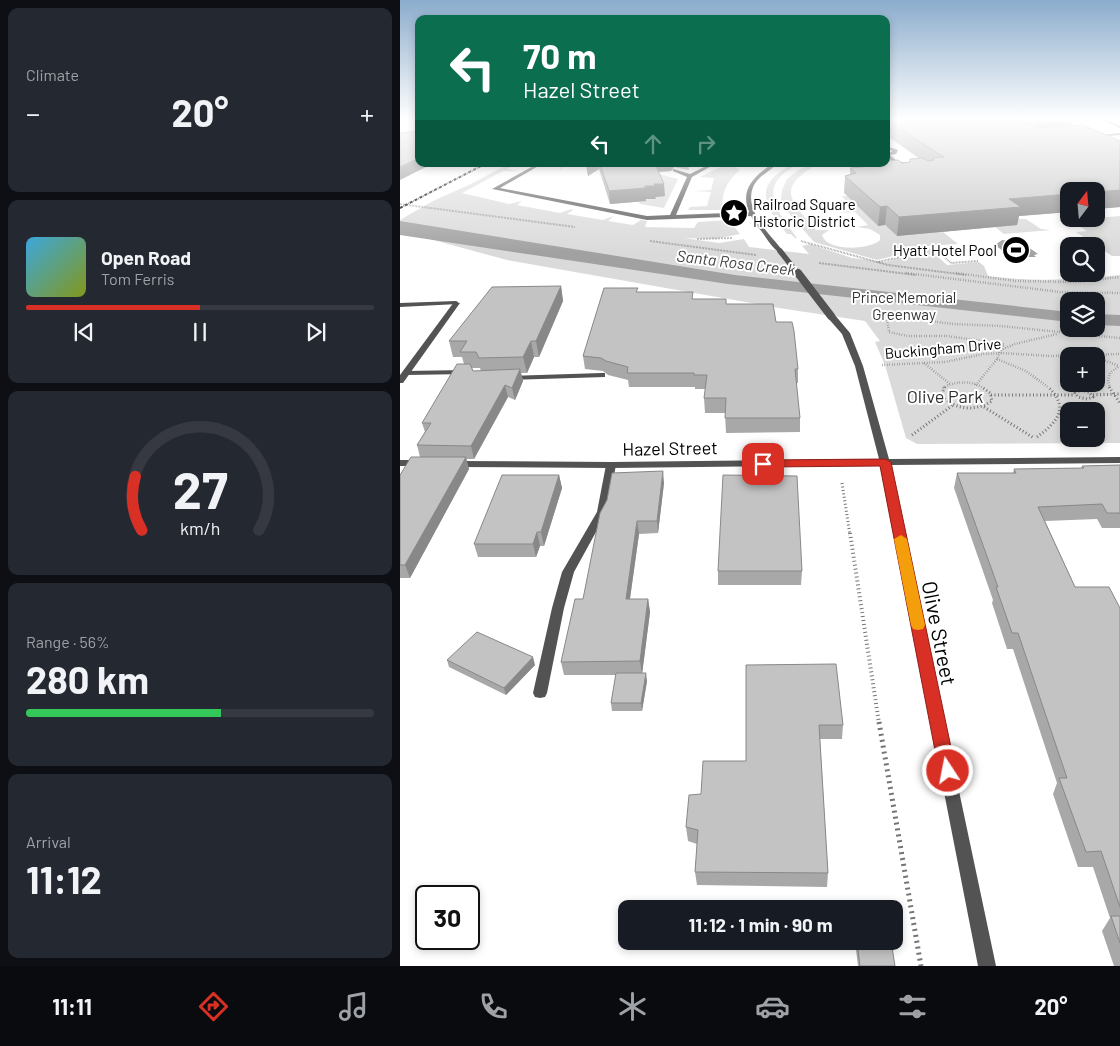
<!DOCTYPE html>
<html lang="en">
<head>
<meta charset="utf-8">
<style>
  :root { --surface:#171b24; --page:#242831; --text:#f1f3f6; --muted:#9ea1a6; --line:#363941; --accent:#d93025 }
  body { margin:0; font-family:Barlow,sans-serif; background:var(--page); color:var(--text); height:100vh; display:flex; flex-direction:column; font-size:19px; white-space:nowrap }
  * { box-sizing:border-box; margin:0 }
  p { font-size:16px; color:var(--muted) }
  .icon { flex:none; width:28px; height:28px; fill:none; stroke:currentColor; stroke-width:2; stroke-linecap:round; stroke-linejoin:round }
  .map { position:relative; flex:1; overflow:hidden }
  .details { display:flex; flex-direction:column; gap:8px; padding:8px; background:#0d0f14; width:400px }
  .details>* { flex:none }
  .hud { position:absolute; left:15px; top:15px; width:475px; height:152px; border-radius:10px; box-shadow:0 2px 8px #0003; background:#0b6e4f; color:#fff; overflow:hidden }
  .needle { width:32px; rotate:16deg }
  .buttons { position:absolute; left:660px; top:182px; display:grid; gap:10px }
  .buttons a { display:grid; place-items:center; width:45px; height:45px; border-radius:10px; background:var(--surface); box-shadow:0 2px 8px #0003; font-size:25px }
  .speed { position:absolute; left:15px; top:885px; display:flex; gap:10px; font-size:25px; font-weight:700; text-align:center }
  .speed>* { display:grid; place-content:center; width:65px; height:65px; border-radius:50%; background:var(--surface); box-shadow:0 2px 8px #0003; line-height:1 }
  .speed .limit { border:2px solid #111; border-radius:8px; background:#fff; color:#111 }
  .pin { position:absolute; display:grid; place-items:center; width:42px; height:42px; color:#fff; margin:-21px; border-radius:10px; box-shadow:0 2px 8px #0006 }
  .me { position:absolute; width:55px; margin:-28px; rotate:349deg; stroke-linejoin:round; filter:drop-shadow(0 0 4px #0008) }
  .turn { display:flex; align-items:center; gap:18px; height:105px; padding:0 25px; font-size:22px }
  .turn .icon { width:65px; height:65px; stroke-width:2.5 }
  .turn b { display:block; font-size:35px; line-height:42px }
  .lanes { display:flex; align-items:center; height:48px; padding:0 25px; background:#0003; justify-content:center; gap:25px; direction:ltr }
  .lanes .off { opacity:.35 }
  .big { font-size:38px; font-weight:700; line-height:1.1 }
  .details .tile { flex:1; display:flex; flex-direction:column; justify-content:center; gap:8px; min-width:0; padding:0 18px; border-radius:10px; background:var(--page) }
  .details .dial { align-items:center; gap:0 }
  .dial svg { height:130px; overflow:visible; fill:none; stroke:var(--line); stroke-width:7; stroke-linecap:round; text-anchor:middle }
  .dial text { fill:var(--text); stroke:none }
  .song { display:flex; align-items:center; gap:15px }
  .cover { width:60px; height:60px; border-radius:8px; background:linear-gradient(135deg,hsl(200 70% 55%),hsl(70 70% 35%)) }
  .played { height:5px; border-radius:2px; background:linear-gradient(90deg,var(--accent) 50%,var(--line) 50%) }
  .keys { display:flex; justify-content:space-around; direction:ltr }
  .heat { display:flex; justify-content:space-between; align-items:center; font-size:28px; direction:ltr }
  .charge { height:8px; border-radius:4px; background:linear-gradient(90deg,#34c759 56%,var(--line) 0) }
  .trip { position:absolute; left:218px; top:900px; width:285px; height:50px; border-radius:10px; background:var(--surface); box-shadow:0 2px 8px #0003; font-weight:700; line-height:50px; text-align:center }
  .menu { display:flex; height:80px; justify-content:space-around; align-items:center; background:#090b0e; color:var(--muted) }
  .menu .icon { width:35px; height:35px }
  .menu .active { color:var(--accent) }
  .menu b { font-size:22px; color:var(--text) }
  main { display:flex; flex:1; min-height:0 }
  .map>svg:first-child { display:block }
</style>
</head>
<body>
<main>
<section class="details">
<div class="tile"><p>Climate</p>
<div class="heat"><a>−</a><b class="big">20°</b><a>+</a></div>
</div>
<div class="tile">
<div class="song"><i class="cover"></i><div><b>Open Road</b><p>Tom Ferris</p></div></div>
<div class="played"></div>
<div class="keys"><svg class="icon" aria-label="previous" viewBox="0 0 24 24"><path d="M18 5L8 12l10 7zM5 5v14"/></svg><svg class="icon" aria-label="pause" viewBox="0 0 24 24"><path d="M8 5v14M16 5v14"/></svg><svg class="icon" aria-label="next" viewBox="0 0 24 24"><path d="M6 5l10 7-10 7zM19 5v14"/></svg></div>
</div>
<div class="tile dial"><svg viewBox="0 0 100 80">
<path d="M14 69A42 42 0 1 1 86 69"/>
<path d="M14 69A42 42 0 0 1 10 36" stroke="#d93025"/>
<text x="50" y="56" font-size="32" font-weight="700">27</text>
<text x="50" y="72" font-size="11">km/h</text>
</svg></div>
<div class="tile"><p>Range · 56%</p><b class="big">280 km</b><div class="charge"></div></div>
<div class="tile"><p>Arrival</p><b class="big">11:12</b></div>
</section>
<div class="map">
<svg width="720" height="966" viewBox="0 0 720 966">
  <rect width="100%" height="100%" fill="#fff"/>
  <!-- green -->
  <g fill="#dadada" fill-rule="evenodd">
    <path d="M108 164H116L107 169 117 171H103L62 193 109 204 122 201 117 205 160 213 171 209 173 210 167 214 203 220 214 216 208 221 233 225 241 220 247 221 245 227 294 228 298 222 329 220 340 234 315 239 284 238 319 243 344 239 349 247 409 254 402 246 410 244 452 258 485 262 502 257 537 256 547 265 579 262 584 266 588 276C633 282 675 280 720 275V443L517 444 506 438 485 365 475 342 480 341 465 321 379 308 107 260 0 231V220L33 201 73 183ZM669 301H696V329H669ZM669 356H696V384H669ZM669 411H696V439H669Z"/>
    <path d="M393 164H400C355 184 376 210 397 238H395L391 234H387C364 205 352 185 393 164Z"/>
    <path d="M418 164C376 188 389 199 416 230H429L422 235C427 252 470 250 480 240V235L470 229 457 227 468 225 455 212 440 213 453 210 442 196H447L478 226 485 225 497 236 543 232 558 244 527 246 534 253 501 254 477 260 414 242 387 211 381 200 382 190 387 179 397 171 410 164Z"/>
    <path d="M324 165H337L335 167 340 170C328 180 319 195 324 210H288L290 207 307 206 311 192 295 191 311 190 314 178 300 177Z"/>
    <polygon points="258,174 278,179 264,208 240,204 239,202 246,201"/>
    <polygon points="720,216 720,256 712,256 676,232 687,231 677,225 689,223 684,219"/>
    <polygon points="617,219 626,219 641,229 651,230 604,234 595,227"/>
  </g>
  <!-- water -->
  <g fill="#a1a1a1">
    <polygon points="0,221 335,275 669,312 669,322 328,284 0,235"/>
    <polygon points="602,240 621,242 638,254 634,255 636,257 611,257 595,245"/>
    <polygon points="696,314 720,315 720,326 696,325"/>
  </g>
  <g fill="none" stroke-linecap="round" stroke-linejoin="round">
    <!-- path-far5 -->
    <polyline stroke="#757575" stroke-width="1" stroke-dasharray="0.5 1" stroke-linecap="butt" points="160,169 165,164"/>
    <!-- path-far4 -->
    <g stroke="#757575" stroke-width="2" stroke-dasharray="0.5 1" stroke-linecap="butt">
      <polyline points="0,204 175,227"/>
      <polyline points="297,239 333,238"/>
      <polyline points="250,241 356,255"/>
      <polyline points="401,241 488,265 566,275"/>
      <polyline points="533,246 541,254"/>
      <polyline points="478,262 509,255 541,254 551,263 578,261"/>
      <polyline points="419,263 516,275"/>
    </g>
    <!-- path-far3 -->
    <g stroke="#757575" stroke-width="2.5" stroke-dasharray="0.5 2" stroke-linecap="butt">
      <polyline points="506,273 660,292 720,293"/>
      <polyline points="556,273 616,281 676,282 720,277"/>
      <polyline points="603,349 615,344 657,334"/>
      <polyline points="696,357 719,366"/>
      <polyline points="597,359 626,371 649,388"/>
      <polyline points="524,363 550,384"/>
      <polyline points="482,365 545,362 584,354 601,353 651,356 720,354"/>
      <polyline points="576,385 597,359 604,344 547,336 508,336 489,332 487,319 498,317 553,324 601,326 720,338"/>
      <path d="M543 388C554 381 572 380 583 388"/>
      <polyline points="710,388 708,381 710,373 719,366"/>
    </g>
    <!-- path-far2 -->
    <g stroke="#757575" stroke-width="3" stroke-dasharray="1 2.5" stroke-linecap="butt">
      <path d="M545 387 541 395C554 410 575 412 592 401L590 393 582 387"/>
      <polyline points="709,387 720,403"/>
      <polygon points="681,390 689,392 693,397 687,399 678,397 675,393"/>
      <polyline points="591,395 675,395"/>
      <polyline points="693,395 720,394"/>
      <polyline points="584,407 634,438"/>
      <polyline points="512,435 553,405"/>
      <path d="M637 437C656 423 671 408 648 387"/>
      <polyline points="442,483 450,535"/>
    </g>
    <!-- path-far1 -->
    <polyline stroke="#757575" stroke-width="4" stroke-dasharray="1 3" stroke-linecap="butt" points="450,533 479,723"/>
    <!-- path -->
    <polyline stroke="#757575" stroke-width="5" stroke-dasharray="2 4" stroke-linecap="butt" points="479,722 521,966"/>
    <!-- service -->
    <g fill="#535353" fill-rule="evenodd">
      <polygon points="697,118 702,118 720,126 720,128"/>
      <polygon points="720,133 720,135 694,137 692,136"/>
      <polygon points="486,146 498,150 496,154 490,155 497,161 507,163 507,165 493,163 486,157 486,154 493,151 486,149"/>
      <polygon points="137,164 142,164 100,188 247,216 270,215 287,177 273,171 273,169 290,174 310,164 315,164 292,177 276,215 352,212 355,214 352,216 247,220 92,189"/>
      <polygon points="56,301 58,302 58,304 0,307 0,303"/>
      <polygon points="65,370 69,372 68,374 6,375 2,373 6,371"/>
      <polygon points="202,373 205,373 205,377 108,380 104,378 108,376"/>
      <polygon points="211,462 216,465 207,512 174,572 164,608 147,693 145,697 140,698 135,697 133,693 152,608 162,572 197,512 206,465"/>
    </g>
    <!-- minor -->
    <g fill="#535353" fill-rule="evenodd">
      <path d="M372 164H377C370 171 359 176 354 185 342 210 370 234 383 251L380 253C373 249 367 239 362 232 338 202 341 185 372 164Z"/>
      <polygon points="54,302 60,303 3,383 0,383 0,375"/>
      <polygon points="428,314 434,314 450,333 463,366 489,459 720,457 720,463 490,465 596,966 578,966 480,465 211,468 56,467 51,464 56,461 211,462 479,459 455,366 442,334 428,318"/>
      <polygon points="0,460 19,460 24,463 19,466 0,466"/>
    </g>
    <!-- rail -->
    <polyline stroke="#000" stroke-width="2" stroke-dasharray="3 1 0.5 1" stroke-linecap="butt" points="0,208 85,164"/>
    <!-- minor-bridge-far1 -->
    <polyline stroke="#535353" stroke-width="5.5" points="380,251 399,275"/>
    <!-- minor-bridge -->
    <polyline stroke="#535353" stroke-width="8" points="398,273 431,316"/>
  </g>
  <!-- wall -->
  <g fill="#a8a8a8" fill-rule="evenodd">
    <polygon points="486,118 667,118 672,120 671,126 720,141 720,207 696,209 696,191 669,191 669,212 619,216 617,225 497,236 485,225 478,226 444,193 445,176 450,175 450,168 458,168 458,164 502,163 510,162 510,159 520,159 486,135"/>
    <polygon points="186,164 288,164 289,170 274,167 271,171 258,172 265,196 255,197 256,199 246,199 246,201 210,204 199,169 188,176"/>
    <path d="M161 286 163 301 139 357H134L127 373H121L123 381 115 400 108 397 74 459H66L69 469 10 578H0V475L20 457 17 445 25 432 22 423 64 364 62 357H53L49 341ZM72 368H80L81 371H73Z"/>
    <polygon points="238,292 293,299 326,304 376,322 398,369 398,383 396,383 400,418 400,432 326,433 325,413 305,413 304,398 306,389 295,389 295,387 229,387 228,380 208,375 203,371 185,369 183,356"/>
    <polygon points="720,465 720,528 702,528 697,519 645,521 675,587 720,608 720,966 714,966 702,931 710,918 693,867 678,867 653,794 657,783 613,649 607,649 592,603 593,600 554,488 557,473 613,473 614,469 681,468 682,466"/>
    <polygon points="159,475 162,488 144,546 140,546 136,557 78,557 74,544"/>
    <polygon points="264,483 258,533 239,534 230,599 248,599 250,612 242,673 247,681 242,711 212,711 211,703 216,675 164,675 161,662 183,599"/>
    <polygon points="318,571 402,571 401,585 318,585"/>
    <polygon points="47,660 135,665 106,695 49,667"/>
    <polygon points="346,665 443,725 442,739 420,739 428,873 427,887 297,885 295,872 297,844 288,841 286,827 301,794 346,761"/>
    <polygon points="455,941 491,941 495,966 458,966"/>
  </g>
  <!-- shaded-wall -->
  <g fill="#888">
    <polygon points="672,120 669,135 634,137 637,122"/>
    <polygon points="19,158 19,164 32,164 0,180 0,167"/>
    <polygon points="186,164 198,164 199,169 188,176"/>
    <polygon points="253,164 273,164 274,167 271,171 254,172"/>
    <polygon points="254,184 264,184 265,196 255,197 256,199 246,199 246,201 210,204 209,191 245,186"/>
    <polygon points="720,190 720,207 696,209 696,192"/>
    <polygon points="669,194 669,212 619,216 617,225 497,236 499,217 609,199"/>
    <polygon points="487,206 485,225 478,226 480,207"/>
    <polygon points="161,286 163,301 139,357 136,341"/>
    <polygon points="131,341 134,357 127,373 123,357"/>
    <polygon points="120,369 123,381 115,400 112,388"/>
    <polygon points="105,385 108,397 74,459 71,446"/>
    <polygon points="66,457 69,469 10,578 5,565"/>
    <polygon points="263,471 264,483 258,533 257,521"/>
    <polygon points="159,475 162,488 144,546 141,532"/>
    <polygon points="237,521 239,534 228,612 226,599"/>
    <polygon points="137,532 140,546 136,557 133,544"/>
    <polygon points="248,599 250,612 242,675 240,661"/>
    <polygon points="133,657 135,665 106,695 104,688"/>
    <polygon points="246,673 247,681 242,711 241,703"/>
  </g>
  <!-- building -->
  <g fill="#c3c3c3" stroke="#888">
    <polygon points="486,118 614,118 635,128 683,125 720,141 720,190 696,192 669,191 669,194 609,199 621,207 499,217 487,206 480,207 445,176 456,173 450,168 463,167 459,164 486,164 486,161 498,160 502,163 510,162 510,159 522,158 528,161 534,160 533,158 544,157 486,120"/>
    <polygon points="627,118 667,118 672,120 637,122"/>
    <polygon points="19,131 19,158 0,167 0,133"/>
    <polygon points="200,164 255,164 264,184 254,184 255,186 245,186 245,188 209,191"/>
    <polygon points="161,286 136,341 131,341 123,357 79,358 76,352 60,352 67,341 49,341 92,287"/>
    <polygon points="204,288 238,288 236,292 293,292 292,299 326,299 326,304 373,304 376,322 392,322 394,331 398,369 395,369 400,418 325,418 326,398 304,398 307,375 294,375 294,373 227,373 228,367 206,361 201,358 183,356"/>
    <polygon points="57,364 70,364 73,371 120,369 112,388 105,385 71,446 17,445 31,423 22,423"/>
    <polygon points="11,457 66,457 5,565 0,565 0,475"/>
    <polygon points="720,465 720,513 707,513 702,504 638,507 675,587 709,587 720,608 720,907 701,851 686,852 659,778 667,778 618,633 612,633 596,587 598,587 557,473 616,473 614,469 684,468 682,466"/>
    <polygon points="263,471 257,521 237,521 226,599 248,599 240,661 161,662 175,599 183,599 200,513 207,500 212,473"/>
    <polygon points="102,475 159,475 141,532 137,532 133,544 74,544"/>
    <polygon points="323,475 397,476 402,571 318,571"/>
    <polygon points="77,632 133,657 104,688 47,660"/>
    <polygon points="436,664 443,725 419,725 428,873 295,872 298,830 286,827 289,795 301,794 303,761 346,761 346,665"/>
    <polygon points="216,673 246,673 241,703 211,703"/>
    <polygon points="711,916 720,916 720,943"/>
    <polygon points="457,941 491,941 495,966 460,966"/>
  </g>
  <!-- sky -->
  <linearGradient id="sky" x2="0" y2="1"><stop stop-color="#8baccc"/><stop offset="0.47" stop-color="#fff"/><stop offset="1" stop-color="#fff" stop-opacity="0"/></linearGradient>
  <rect width="720" height="253" fill="url(#sky)"/>
  <!-- route -->
  <polygon fill="#d93025" stroke="#8d1f18" points="485,459 491,462 556,771 553,776 548,778 542,776 539,771 480,466 363,467 357,464 363,460"/>
  <!-- slow -->
  <polygon fill="#f59e0b" points="501,535 507,539 525,625 523,629 518,630 513,629 511,625 494,539"/>
  <!-- icons -->
  <defs>
    <g id="sight-disc" transform="scale(1.4375)"><circle r="9.5" fill="#000" stroke="#fff"/><path d="M0-6L1.8-2.2L6-1.7L2.9 1.2L3.7 5.4L0 3.3L-3.7 5.4L-2.9 1.2L-6-1.7L-1.8-2.2Z" fill="#fff"/></g>
    <g id="stadium-disc" transform="scale(1.4375)"><circle r="9.5" fill="#000" stroke="#fff"/><path d="M0-5a6.5 5 0 1 0 0 10a6.5 5 0 1 0 0-10ZM-3.5-1.8h7v3.6h-7Z" fill="#fff"/></g>
  </defs>
  <g fill-rule="evenodd">
    <use href="#sight-disc" x="334" y="213"/>
    <use href="#stadium-disc" x="616" y="250"/>
  </g>
  <g text-anchor="middle" dominant-baseline="central" stroke-width="4" stroke-linejoin="round" paint-order="stroke">
    <!-- far-poi labels -->
    <g font-size="15" fill="#000" stroke="#fff" text-anchor="start">
      <text x="353" y="204">Railroad Square<tspan x="353" dy="17">Historic District</tspan></text>
      <text x="597" y="250" text-anchor="end">Hyatt Hotel Pool</text>
    </g>
    <!-- far-park labels -->
    <g font-size="15" fill="#313131" stroke="#fff">
      <text x="504" y="297">Prince Memorial<tspan x="504" dy="17">Greenway</tspan></text>
    </g>
    <!-- far-street labels -->
    <g font-size="15" fill="#000" stroke="#fff">
      <text transform="translate(543 348) rotate(-5)">Buckingham Drive</text>
    </g>
    <!-- far-water labels -->
    <g font-size="16" font-style="italic" fill="#424242" stroke="#fff">
      <text transform="translate(336 262) rotate(7)">Santa Rosa Creek</text>
    </g>
    <!-- park labels -->
    <g font-size="18" fill="#313131" stroke="#fff">
      <text x="545" y="396">Olive Park</text>
    </g>
    <!-- street labels -->
    <g font-size="18" fill="#000" stroke="#fff">
      <text transform="translate(270 448) rotate(-1)">Hazel Street</text>
    </g>
    <!-- near-street labels -->
    <g font-size="21" fill="#000" stroke="#fff">
      <text transform="translate(540 633) rotate(79)">Olive Street</text>
    </g>
  </g>
</svg>
<div class="buttons">
<a><svg class="needle" viewBox="-14 -14 28 28"><path d="M0-13l5 13h-10z" fill="#e53935"/><path d="M0 13l5-13h-10z" fill="#9ea1a6"/></svg></a>
<a><svg class="icon" aria-label="search" viewBox="0 0 24 24"><circle cx="10" cy="10" r="6"/><path d="M15 15l6 6"/></svg></a>
<a><svg class="icon" aria-label="layers" viewBox="0 0 24 24"><path d="M12 4l9 5-9 5-9-5zM3 14l9 5 9-5"/></svg></a>
<a>+</a>
<a>−</a>
</div>
<div class="speed"><div class="limit">30</div></div>
<div class="pin" style="left:363px;top:464px;background:#d93025"><svg class="icon" aria-label="arrive" viewBox="0 0 24 24"><path d="M6 21V4h12l-3 4 3 4H6"/></svg></div>
<svg class="me" style="left:548px;top:771px" viewBox="-20 -20 40 40"><circle r="17" fill="#d93025" stroke="#fff" stroke-width="3"/><path d="M0-11L8 9 0 5-8 9z" fill="#fff"/></svg>
<div class="trip">11:12 · 1 min · 90 m</div>
<div class="hud">
<div class="turn"><svg class="icon" aria-label="left" viewBox="0 0 24 24"><path d="M17 20v-9H6M10 6l-5 5 5 5"/></svg><div><b>70 m</b>Hazel Street</div></div>
<div class="lanes"><svg class="icon" aria-label="left" viewBox="0 0 24 24"><path d="M17 20v-9H6M10 6l-5 5 5 5"/></svg><svg class="icon off" aria-label="ahead" viewBox="0 0 24 24"><path d="M12 20V5M6 11l6-6 6 6"/></svg><svg class="icon off" aria-label="right" viewBox="0 0 24 24"><path d="M7 20v-9h11M14 6l5 5-5 5"/></svg></div>
</div>
</div>
</main>
<nav class="menu">
<b>11:11</b>
<svg class="icon active" aria-label="directions" viewBox="0 0 24 24"><path d="M12 3l9 9-9 9-9-9zM9 14v-3h6M13 9l2 2-2 2"/></svg>
<svg class="icon" aria-label="music" viewBox="0 0 24 24"><path d="M9 18V5l10-2v13"/><circle cx="6" cy="18" r="3"/><circle cx="16" cy="16" r="3"/></svg>
<svg class="icon" aria-label="phone" viewBox="0 0 24 24"><path d="M5 4h4l2 5-3 2q2 4 5 5l2-3 5 2v4C11 20 4 13 5 4z"/></svg>
<svg class="icon" aria-label="climate" viewBox="0 0 24 24"><path d="M12 3v18M4 7l16 10M4 17L20 7"/></svg>
<svg class="icon" aria-label="car" viewBox="0 0 24 24"><path d="M5 17H2v-5l4-1 3-4h7l3 4 3 1v5h-3M9 17h6M6 11h13"/><circle cx="7" cy="17" r="2"/><circle cx="17" cy="17" r="2"/></svg>
<svg class="icon" aria-label="filters" viewBox="0 0 24 24"><path d="M4 7h16M4 17h16"/><circle cx="9" cy="7" r="2"/><circle cx="15" cy="17" r="2"/></svg>
<b>20°</b>
</nav>
</body>
</html>
